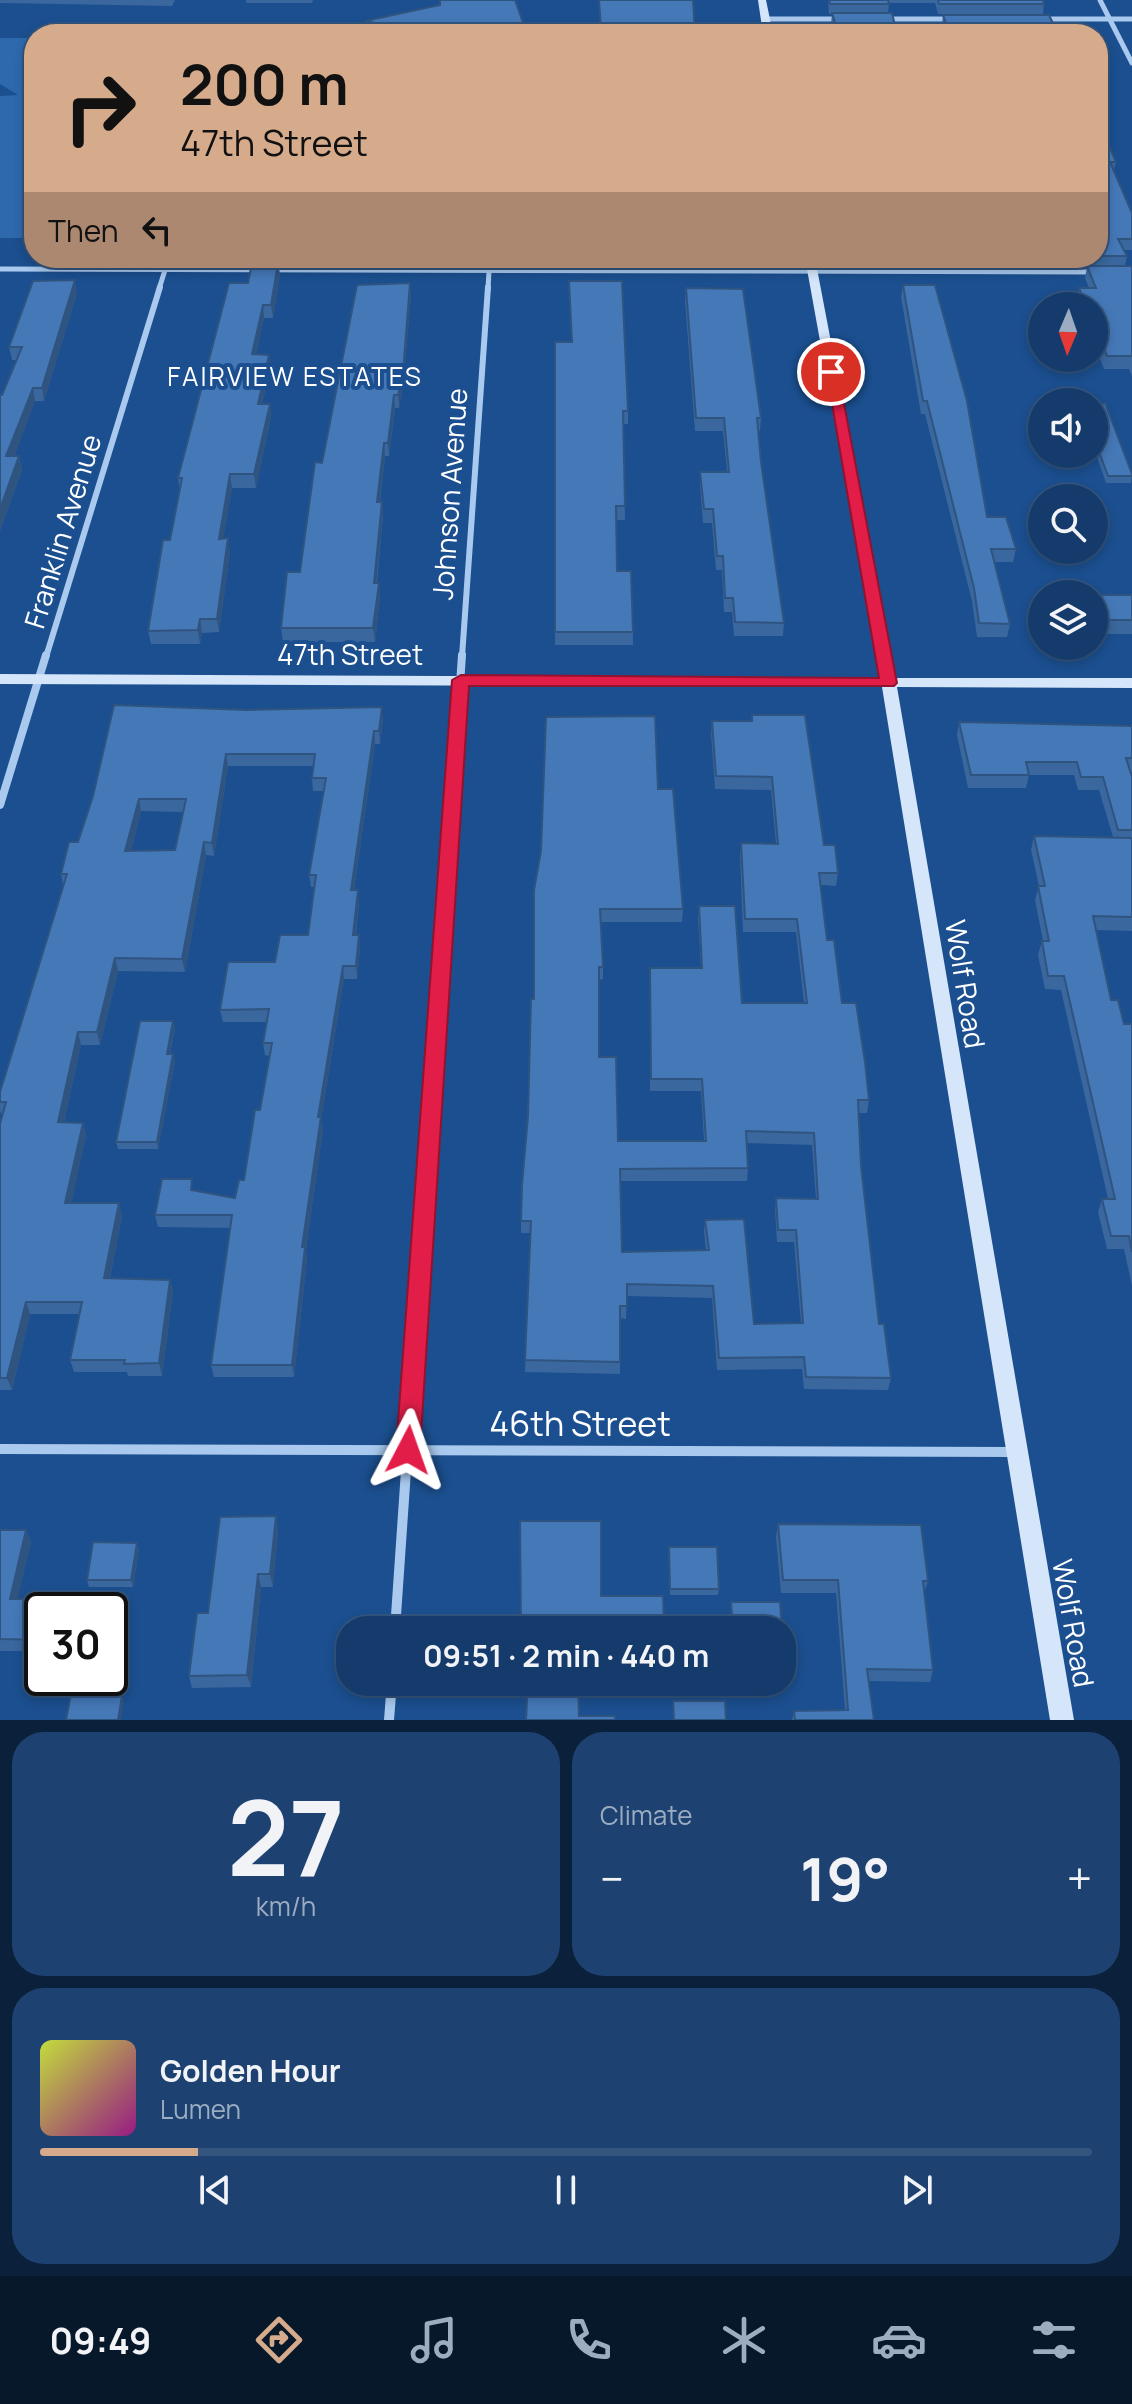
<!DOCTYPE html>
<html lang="en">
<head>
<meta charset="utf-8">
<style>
  :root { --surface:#143b6b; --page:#1d4271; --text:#f1f3f6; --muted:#9dadc1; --line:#33557e; --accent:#d6ab8b }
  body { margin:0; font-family:Manrope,sans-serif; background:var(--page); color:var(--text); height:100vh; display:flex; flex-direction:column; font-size:30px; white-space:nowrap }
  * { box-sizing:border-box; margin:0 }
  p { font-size:26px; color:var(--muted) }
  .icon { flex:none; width:44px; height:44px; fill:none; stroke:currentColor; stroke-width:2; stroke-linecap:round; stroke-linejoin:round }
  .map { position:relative; height:1720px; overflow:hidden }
  .side { display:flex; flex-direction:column; gap:12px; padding:12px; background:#0b203b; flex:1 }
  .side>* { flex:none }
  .guide { position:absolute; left:24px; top:24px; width:1084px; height:244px; border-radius:32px; box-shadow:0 4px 12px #0003,0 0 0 2px var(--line); background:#d6ab8b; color:#111; overflow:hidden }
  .needle { width:52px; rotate:182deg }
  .buttons { position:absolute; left:1028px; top:292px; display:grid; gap:16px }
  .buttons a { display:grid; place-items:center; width:80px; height:80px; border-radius:50%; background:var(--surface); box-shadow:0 4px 12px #0003,0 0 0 2px var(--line); font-size:40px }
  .speed { position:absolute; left:24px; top:1592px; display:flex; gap:16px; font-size:40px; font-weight:700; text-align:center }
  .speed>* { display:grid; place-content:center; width:104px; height:104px; border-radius:50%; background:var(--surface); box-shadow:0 4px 12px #0003,0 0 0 2px var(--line); line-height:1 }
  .speed .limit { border:4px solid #111; border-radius:12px; background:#fff; color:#111 }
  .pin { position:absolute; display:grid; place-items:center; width:68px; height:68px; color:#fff; margin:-34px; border:4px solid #fff; border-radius:50%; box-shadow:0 2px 8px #0007 }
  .me { position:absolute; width:88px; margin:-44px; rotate:4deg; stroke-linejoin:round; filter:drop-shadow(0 0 6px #0008) }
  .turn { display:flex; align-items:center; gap:28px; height:168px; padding:0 24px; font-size:36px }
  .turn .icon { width:104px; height:104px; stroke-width:2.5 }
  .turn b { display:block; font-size:56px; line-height:68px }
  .then { display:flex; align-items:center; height:76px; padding:0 24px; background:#0003; gap:16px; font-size:30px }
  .big { font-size:60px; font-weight:700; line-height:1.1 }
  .side .tile { flex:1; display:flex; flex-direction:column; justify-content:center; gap:12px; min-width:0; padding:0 28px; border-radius:32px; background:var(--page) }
  .side .dial { align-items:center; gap:0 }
  .dial b { font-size:104px; line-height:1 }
  .song { display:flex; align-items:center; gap:24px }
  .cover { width:96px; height:96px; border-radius:12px; background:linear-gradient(135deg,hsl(70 70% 55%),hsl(310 70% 35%)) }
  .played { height:8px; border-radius:4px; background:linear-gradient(90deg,var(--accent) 15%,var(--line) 15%) }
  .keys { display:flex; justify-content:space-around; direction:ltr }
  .heat { display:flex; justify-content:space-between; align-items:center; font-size:44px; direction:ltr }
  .side .tiles { flex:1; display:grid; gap:12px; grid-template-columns:1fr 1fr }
  .tile:last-child { grid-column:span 2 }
  .trip { position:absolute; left:336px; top:1616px; width:460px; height:80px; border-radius:32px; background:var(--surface); box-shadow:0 4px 12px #0003,0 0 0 2px var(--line); font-weight:700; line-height:80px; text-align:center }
  .dock { display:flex; height:128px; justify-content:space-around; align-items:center; background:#08182b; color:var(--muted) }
  .dock .icon { width:56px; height:56px }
  .dock .on { color:var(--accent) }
  .dock b { font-size:36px; color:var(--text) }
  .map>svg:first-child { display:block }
</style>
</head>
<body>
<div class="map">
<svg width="1132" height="1720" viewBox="0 0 1132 1720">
  <rect width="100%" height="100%" fill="#1b4f8f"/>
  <!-- green -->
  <polygon fill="#2e69ad" points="0,38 34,38 34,238 0,238 0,96 18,95 0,84"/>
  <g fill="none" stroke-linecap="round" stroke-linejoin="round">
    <!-- street-far3 -->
    <g stroke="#a9c9ee" stroke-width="5">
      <polyline points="1100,0 1132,63"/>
      <polyline points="765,19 840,19"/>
      <polyline points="886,19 952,19"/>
      <polyline points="1042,19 1132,19"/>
      <polyline points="0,269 1095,272"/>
      <polyline points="159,289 165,270"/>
      <polyline points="488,289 489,271"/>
    </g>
    <!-- street-far2 -->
    <g stroke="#a9c9ee" stroke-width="6">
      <polyline points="46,657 160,287"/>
      <polyline points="462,657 488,287"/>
    </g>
    <!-- street-far1 -->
    <g stroke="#a9c9ee" stroke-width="8">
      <polyline points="0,805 46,655"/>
      <polyline points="430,1125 462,655"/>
    </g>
    <!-- street -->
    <g stroke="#a9c9ee" stroke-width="10">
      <polyline points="0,1449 1015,1452"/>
      <polyline points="395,1630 430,1123"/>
      <polyline points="389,1720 392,1682"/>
    </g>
    <!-- secondary -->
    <g fill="#d6e6fa" fill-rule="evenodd">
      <polygon points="758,0 766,0 773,34 763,34"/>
      <polygon points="805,258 815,258 895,678 1132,678 1132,688 897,687 1074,1720 1050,1720 882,687 0,684 0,674 881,678"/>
    </g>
  </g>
  <!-- wall -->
  <g fill="#3a679d" fill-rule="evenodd">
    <polygon points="0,0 175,0 172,6 0,3"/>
    <polygon points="246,0 313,0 312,3 246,3"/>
    <polygon points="439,0 515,0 527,34 378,34 366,32 365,21 439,6"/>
    <polygon points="599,0 693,0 695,34 601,34"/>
    <polygon points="828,0 1043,0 1044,4 1043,14 938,14 935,3 889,3 888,13 897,34 834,34 831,24 832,14 829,14"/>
    <polygon points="943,15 1058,34 945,34 942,24"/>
    <polygon points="1098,120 1116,162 1114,170 1132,213 1132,250 1123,250 1127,256 1125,266 1132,266 1132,376 1129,369 1104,369 1094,344 1094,306 1079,306 1077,301 1079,288 1089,288 1085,278 1087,267 1080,267 1076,258 1098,258"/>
    <polygon points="255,258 283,258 282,264 278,264 280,275 273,318 264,318 256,354 269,355 271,367 262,404 270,404 271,417 256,488 232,488 223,538 230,552 219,632 202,633 200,644 151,644 148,631 170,540 180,491 178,478 256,263"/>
    <polygon points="903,285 987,517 1016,549 1013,562 994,562 1010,624 1007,637 977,637 972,601 925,414 921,414 901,297"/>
    <polygon points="686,288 761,418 760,431 758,431 761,462 784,623 783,636 734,636 732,612 724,612 722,570 716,570 712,523 703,523 700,486 700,472 727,472 723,431 695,431 685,301"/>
    <polygon points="77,293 44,401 35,401 14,456 19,456 22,470 0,531 0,395 2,395 16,360 12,360 9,347"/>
    <polygon points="411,295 403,386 399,408 395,408 389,456 385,456 380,502 382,502 383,515 377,583 380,596 375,642 283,642 281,628 300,572 322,463"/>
    <polygon points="555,342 628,411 628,424 623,424 625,520 616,520 617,571 633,632 633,645 555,645"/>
    <polygon points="1094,407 1132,474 1131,483 1106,483 1094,448"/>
    <polygon points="1094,595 1132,595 1132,634 1100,634 1094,617"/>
    <path d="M114 705 383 719 380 744H375L354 890 359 903 356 935H359L360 948 357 979H344L321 1120 323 1129 306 1249 307 1260 294 1377H214L211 1365 231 1228 158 1227 155 1215 195 1191 235 1198 244 1180 260 1110 270 1056 265 1055 263 1043 267 1022H223L220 1010 308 935 314 887H311L309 875 324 791H313L312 778 313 766H228L214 856 206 855 185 972 118 971 100 1045H81L64 1122 83 1123 86 1135 71 1203H119L122 1216 110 1278 170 1280 173 1292 162 1376H128L127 1372H74L70 1360 79 1314H30L12 1390H0V1124L2 1115 0 1111V1092L63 885 61 874 78 842 93 796ZM141 811 183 812 175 850 131 851Z"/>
    <path d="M752 715 838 873 836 886 821 885 827 940 842 1003 869 1100 867 1113H858L861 1166 879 1324 891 1378 888 1390 804 1389 802 1369 717 1370 712 1298 627 1296 626 1319 620 1318V1374L525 1372 530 1233H521V1221L534 999 658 789 683 909 682 922H601L603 967V979L599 980V1057L618 1141H704L701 1091H650V968H701L698 919 699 906 742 1003H804L796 932H743L740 856 741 843 776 844 771 790 715 789 711 733 712 721H751ZM746 1143 812 1145 816 1199 776 1198 775 1210 777 1242H794L801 1323 754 1324 705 1220 704 1232 706 1250 622 1252 620 1181H747L748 1168Z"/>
    <polygon points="959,722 1132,726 1132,772 1130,772 1132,777 1132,931 1096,930 1111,1000 1124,1024 1132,1024 1132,1286 1124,1249 1107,1249 1098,1212 1102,1199 1108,1199 1061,990 1045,989 1038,955 1042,941 1043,941 1035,900 1039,886 1031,850 1034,836 1113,837 1099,790 1078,790 1074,775 1029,775 1026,788 968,788 957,735"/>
    <polygon points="173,1021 175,1028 170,1054 175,1061 158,1149 118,1149 116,1142"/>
    <polygon points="778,1524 928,1581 924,1593 933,1670 930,1682 869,1681 874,1720 792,1720 794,1711 845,1710 836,1593 781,1593 776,1537"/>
    <polygon points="278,1529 273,1587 261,1587 251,1687 192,1688 189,1676 208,1613"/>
    <polygon points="0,1530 26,1530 31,1542 17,1599 57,1599 61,1610 42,1610 42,1651 0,1651"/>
    <polygon points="669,1547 719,1589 718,1595 670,1595"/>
    <polygon points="139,1549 133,1587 89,1587 87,1580"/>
    <polygon points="601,1596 664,1622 663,1630 521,1630"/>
    <polygon points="521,1682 578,1682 526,1720 527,1691 521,1691"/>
  </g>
  <!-- shaded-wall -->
  <g fill="#305480">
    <polygon points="278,263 280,275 273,318 271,305"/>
    <polygon points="75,280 77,293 44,401 42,388"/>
    <polygon points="410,283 411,295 403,386 399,408 398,395"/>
    <polygon points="263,305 264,318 254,367 252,354"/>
    <polygon points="269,355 271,367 259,417 258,404"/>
    <polygon points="33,388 35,401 9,470 6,456"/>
    <polygon points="394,395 395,408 389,456 388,443"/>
    <polygon points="270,404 271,417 256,488 254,474"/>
    <polygon points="384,443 385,456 378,515 377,502"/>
    <polygon points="19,456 22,470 0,531 0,509"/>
    <polygon points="230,474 232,488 221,552 219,539"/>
    <polygon points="382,502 383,515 375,596 374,583"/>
    <polygon points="228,538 230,552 219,632 217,619"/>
    <polygon points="379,583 380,596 375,642 373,628"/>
    <polygon points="200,619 202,633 200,644 198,630"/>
    <polygon points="382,707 383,719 380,744 379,731"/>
    <polygon points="374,731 375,744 352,903 351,890"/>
    <polygon points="226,754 228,766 214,856 212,843"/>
    <polygon points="139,799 141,811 128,863 125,851"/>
    <polygon points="204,842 206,855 185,972 182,959"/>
    <polygon points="358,890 359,903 354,948 353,935"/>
    <polygon points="359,935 360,948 357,979 356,966"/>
    <polygon points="115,958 118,971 100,1045 97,1032"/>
    <polygon points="343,966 344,979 321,1120 323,1129 306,1249 307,1260 294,1377 292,1365 302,1247 318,1117"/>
    <polygon points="173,1021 175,1028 168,1061 167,1054"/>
    <polygon points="78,1032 81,1045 61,1135 58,1122"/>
    <polygon points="173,1054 175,1061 158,1149 157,1142"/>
    <polygon points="83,1123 86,1135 69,1215 65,1203"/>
    <polygon points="119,1203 122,1216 107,1291 104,1278"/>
    <polygon points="170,1280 173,1292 162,1376 159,1363"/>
    <polygon points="26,1302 30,1314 12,1390 7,1378"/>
    <polygon points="276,1516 278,1529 273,1587 270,1574"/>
    <polygon points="26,1530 31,1542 15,1610 10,1599"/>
    <polygon points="137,1543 139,1549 133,1587 131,1580"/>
    <polygon points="258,1574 261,1587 251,1687 247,1675"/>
    <polygon points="57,1599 61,1610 55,1610"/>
    <polygon points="122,1696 124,1702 121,1720 118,1720"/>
  </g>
  <!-- building -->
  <g fill="#4478b7" stroke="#305480" stroke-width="2" fill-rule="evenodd">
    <polygon points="440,0 515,0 527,34 432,34 365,21 440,5"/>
    <polygon points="599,0 693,0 695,34 619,34 619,29 601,29"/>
    <polygon points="829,0 888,0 889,4 830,4"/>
    <polygon points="938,0 1043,0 1044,4 939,4"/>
    <polygon points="832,13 892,13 897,34 839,34"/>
    <polygon points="943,15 1049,15 1058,34 950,34"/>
    <polygon points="337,26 332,34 299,34"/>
    <polygon points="1098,120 1116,162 1110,162 1132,213 1132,239 1118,239 1127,256 1098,256"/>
    <polygon points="252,263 278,263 271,305 263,305 252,354 269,355 258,404 270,404 254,474 230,474 219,539 228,538 217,619 200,619 198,630 148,631 163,540 170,540 182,478 178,478 229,283 248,283"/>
    <polygon points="1087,266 1132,266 1132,356 1107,356 1094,325 1094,306 1086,306 1079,288 1096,288"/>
    <polygon points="75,280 42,388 33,388 6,456 19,456 0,509 0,395 2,395 22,347 9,347 33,281"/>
    <polygon points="569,281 622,281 628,411 623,411 625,506 616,506 617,571 631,571 633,632 555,632 555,342 572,342"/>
    <polygon points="410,283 403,373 398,395 394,395 388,443 384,443 377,502 382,502 374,583 379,583 373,628 281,628 287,572 300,572 315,462 322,463 357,285"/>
    <polygon points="903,285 935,285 967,401 987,517 1006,517 1016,549 991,549 1010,624 979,623 974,588 927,401 923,401"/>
    <polygon points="686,288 743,289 761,418 757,418 761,462 784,623 735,622 733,598 725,598 723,556 717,556 713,509 704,509 700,472 729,472 724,418 696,418"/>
    <polygon points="1105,403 1132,474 1132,476 1108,476 1094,438 1094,407"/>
    <polygon points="1094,595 1132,595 1132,620 1103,620"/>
    <path d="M114 705 247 710 382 707 379 731H374L351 890H358L353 935H359L356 966H343L318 1117H321L302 1247H305L292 1365H211L232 1215H155L162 1179H192L191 1190 235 1198 239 1180H244L255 1110H260L272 1043H263L269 1009 220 1010 228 962H275L280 935H308L316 875H309L326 778H312L315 754H226L212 843 204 842 182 959 115 958 97 1032H78L58 1122 83 1123 65 1203H119L104 1278 170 1280 159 1363 124 1364 125 1360H70L82 1302H26L7 1378H0V1124L6 1102H0V1092L67 874H61L69 842H78L93 796ZM139 799H186L175 850 125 851Z"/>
    <path d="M752 715H805L824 845H835L838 873H819L827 940H834L842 1003H856L865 1062 869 1100H858L861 1166 879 1324H884L891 1378 806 1377 804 1357 719 1358 713 1286 627 1284V1306H620V1362L525 1360 531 1221H521L522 1185 528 1116 531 999H534V890L541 851 546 717 655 716 658 789H673L683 909H600L603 967H599V1057H616L618 1141H706L702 1079H651L650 968H702L699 906H735L742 1003H807L797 919H745L741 843 778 844 772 777 716 776 712 721H752ZM746 1131 814 1133 818 1199 776 1198 778 1230H796L803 1323 754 1324 744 1219 705 1220 709 1250 622 1252 620 1169 748 1168Z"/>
    <polygon points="959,722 1132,726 1132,758 1126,758 1132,777 1132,830 1118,830 1103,777 1081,777 1077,762 1026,762 1029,775 971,775"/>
    <polygon points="1034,836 1132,838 1132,917 1093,916 1111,1000 1118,1000 1124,1024 1132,1024 1132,1252 1129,1236 1111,1236 1102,1199 1115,1199 1064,976 1048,976 1042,941 1049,941 1038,886 1045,886"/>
    <polygon points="140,1021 173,1021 167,1054 173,1054 157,1142 116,1142"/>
    <polygon points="276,1516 270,1574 258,1574 247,1675 189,1676 197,1613 208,1613 220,1517"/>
    <polygon points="520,1521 601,1521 601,1596 663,1596 664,1622 577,1622 578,1630 521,1630"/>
    <polygon points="778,1524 921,1525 928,1581 923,1581 933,1670 867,1669 874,1720 795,1720 794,1711 848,1710 838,1580 783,1580"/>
    <polygon points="0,1530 26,1530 10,1599 57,1599 55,1610 42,1610 42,1640 0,1639"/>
    <polygon points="93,1542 137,1543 131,1580 87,1580"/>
    <polygon points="669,1547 717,1547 719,1589 670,1589"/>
    <polygon points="731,1602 780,1602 783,1646 782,1646 782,1630 733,1630"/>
    <polygon points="528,1682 578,1682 579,1716 615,1716 615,1720 526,1720"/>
    <polygon points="71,1694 122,1696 118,1720 66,1720"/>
    <polygon points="673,1701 725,1701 726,1720 674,1720"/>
  </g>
  <!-- route -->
  <polygon fill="#e11d48" stroke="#92132f" stroke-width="2" points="826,369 838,372 897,683 894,686 469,686 420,1450 416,1457 408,1460 400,1457 396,1450 452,680 461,675 879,678"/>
  <g text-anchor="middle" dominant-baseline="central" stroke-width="8" stroke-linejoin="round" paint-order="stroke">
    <!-- far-neighbourhood labels -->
    <g font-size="26" letter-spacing="2" fill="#fff" stroke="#1b4f8f">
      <text x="295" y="376">FAIRVIEW ESTATES</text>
    </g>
    <!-- street labels -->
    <g font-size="28" fill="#fff" stroke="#1b4f8f">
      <text transform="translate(449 494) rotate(-86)">Johnson Avenue</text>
      <text transform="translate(62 531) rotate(-73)">Franklin Avenue</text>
      <text x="350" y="654">47th Street</text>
      <text transform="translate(966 984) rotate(81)">Wolf Road</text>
      <text transform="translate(1074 1623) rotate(80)">Wolf Road</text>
    </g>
    <!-- near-street labels -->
    <g font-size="34" fill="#fff" stroke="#1b4f8f">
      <text x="580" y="1423">46th Street</text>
    </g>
  </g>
</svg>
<div class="buttons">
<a><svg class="needle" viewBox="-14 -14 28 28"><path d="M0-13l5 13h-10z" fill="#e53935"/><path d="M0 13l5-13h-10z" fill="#9dadc1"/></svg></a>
<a><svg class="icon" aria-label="sound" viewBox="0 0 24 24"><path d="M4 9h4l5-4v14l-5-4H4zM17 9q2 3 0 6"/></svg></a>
<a><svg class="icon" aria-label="search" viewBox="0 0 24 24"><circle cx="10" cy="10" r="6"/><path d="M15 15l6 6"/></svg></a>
<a><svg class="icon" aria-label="layers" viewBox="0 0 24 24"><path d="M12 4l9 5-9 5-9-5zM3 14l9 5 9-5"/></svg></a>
</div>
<div class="speed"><div class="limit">30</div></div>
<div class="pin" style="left:831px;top:372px;background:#d93025"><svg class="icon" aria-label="arrive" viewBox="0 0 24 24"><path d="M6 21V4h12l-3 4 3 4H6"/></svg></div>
<svg class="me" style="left:408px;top:1450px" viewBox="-20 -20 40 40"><path d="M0-17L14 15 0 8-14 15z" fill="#e11d48" stroke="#fff" stroke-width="4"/></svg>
<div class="trip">09:51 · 2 min · 440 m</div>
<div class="guide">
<div class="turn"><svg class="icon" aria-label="right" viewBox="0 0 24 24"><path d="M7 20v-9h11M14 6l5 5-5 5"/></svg><div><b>200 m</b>47th Street</div></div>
<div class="then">Then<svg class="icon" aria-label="left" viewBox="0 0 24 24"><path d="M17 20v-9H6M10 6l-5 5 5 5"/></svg></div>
</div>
</div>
<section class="side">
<div class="tiles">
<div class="tile dial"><b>27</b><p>km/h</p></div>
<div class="tile"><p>Climate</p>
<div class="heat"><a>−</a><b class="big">19°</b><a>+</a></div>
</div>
<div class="tile">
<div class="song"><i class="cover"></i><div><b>Golden Hour</b><p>Lumen</p></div></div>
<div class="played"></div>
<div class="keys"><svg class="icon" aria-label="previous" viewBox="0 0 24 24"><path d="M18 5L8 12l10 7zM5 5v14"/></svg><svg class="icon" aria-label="pause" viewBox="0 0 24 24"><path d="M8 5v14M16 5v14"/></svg><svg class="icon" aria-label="next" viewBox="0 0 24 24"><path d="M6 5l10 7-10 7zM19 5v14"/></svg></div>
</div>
</div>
</section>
<nav class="dock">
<b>09:49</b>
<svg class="icon on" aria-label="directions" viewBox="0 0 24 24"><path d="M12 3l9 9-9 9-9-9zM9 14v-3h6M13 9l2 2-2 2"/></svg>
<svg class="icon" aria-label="music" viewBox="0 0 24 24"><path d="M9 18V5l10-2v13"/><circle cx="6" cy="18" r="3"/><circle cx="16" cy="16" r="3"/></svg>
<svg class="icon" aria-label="phone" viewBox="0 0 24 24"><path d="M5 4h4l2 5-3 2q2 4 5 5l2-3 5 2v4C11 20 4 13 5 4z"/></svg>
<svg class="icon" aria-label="climate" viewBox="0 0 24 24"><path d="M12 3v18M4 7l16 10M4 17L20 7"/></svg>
<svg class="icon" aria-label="car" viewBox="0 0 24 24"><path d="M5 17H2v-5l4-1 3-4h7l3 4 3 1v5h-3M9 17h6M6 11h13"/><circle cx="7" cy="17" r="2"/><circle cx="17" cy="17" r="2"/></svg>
<svg class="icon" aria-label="filters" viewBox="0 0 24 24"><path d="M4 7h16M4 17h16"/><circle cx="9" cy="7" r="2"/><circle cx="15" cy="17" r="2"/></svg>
</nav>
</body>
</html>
